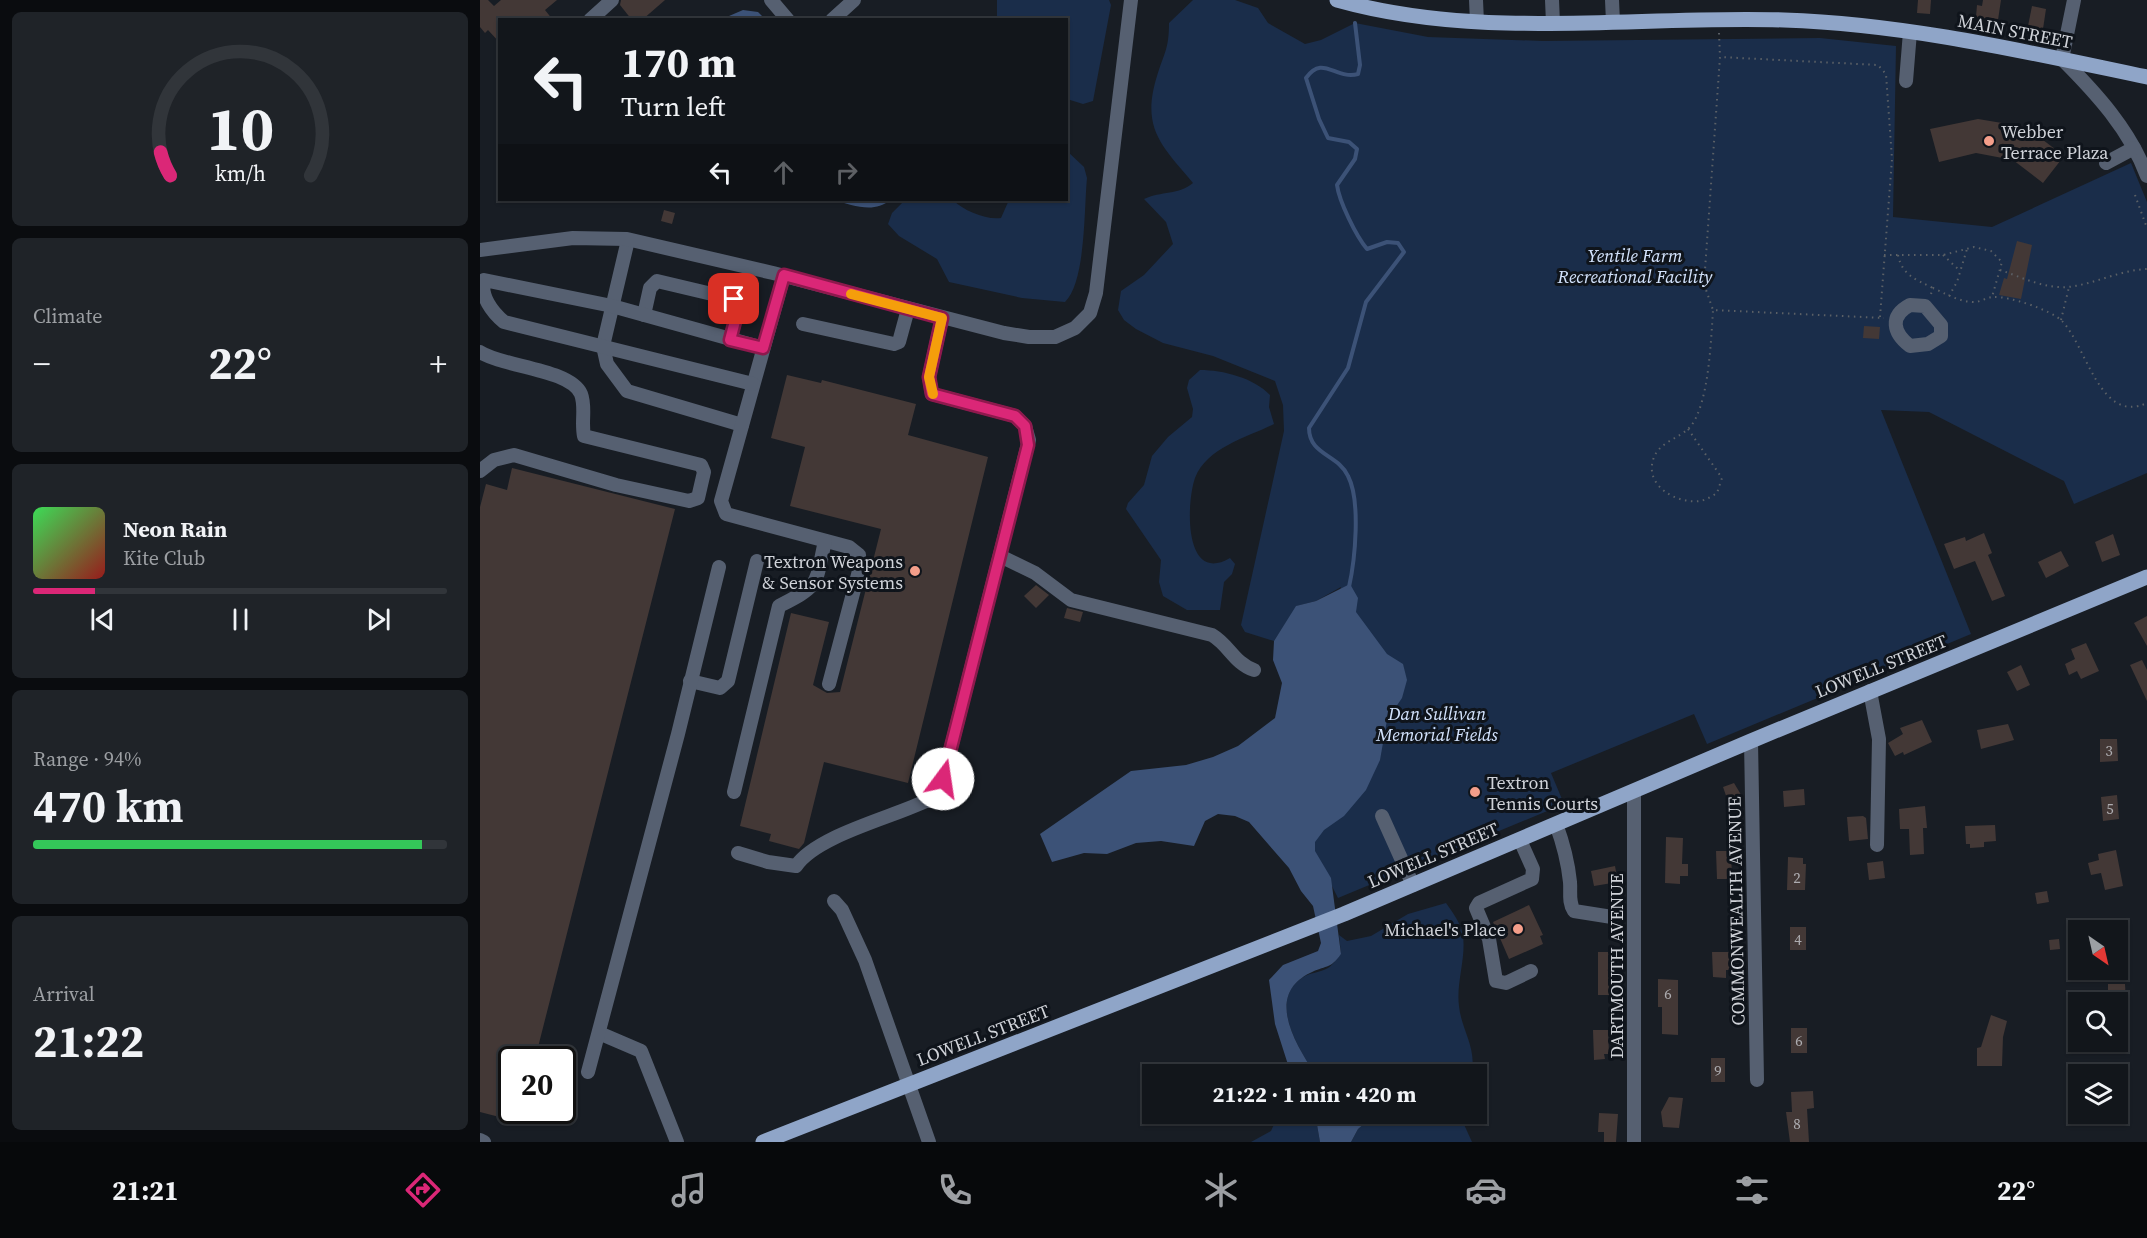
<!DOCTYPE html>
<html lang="en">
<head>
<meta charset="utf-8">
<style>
  :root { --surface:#12161b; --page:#1f2328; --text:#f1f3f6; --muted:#9c9fa3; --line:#31353a; --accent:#db2777 }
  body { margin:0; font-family:"Source Serif 4",serif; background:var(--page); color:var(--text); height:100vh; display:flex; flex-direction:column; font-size:22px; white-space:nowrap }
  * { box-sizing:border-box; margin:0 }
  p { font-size:20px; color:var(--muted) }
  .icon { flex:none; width:33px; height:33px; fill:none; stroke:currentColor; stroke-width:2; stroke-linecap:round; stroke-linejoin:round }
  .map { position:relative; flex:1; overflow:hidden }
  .drawer { display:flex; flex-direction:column; gap:12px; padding:12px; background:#0a0c0f; width:480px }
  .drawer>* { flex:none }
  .top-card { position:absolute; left:18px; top:18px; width:570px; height:183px; border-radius:0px; box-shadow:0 2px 4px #0004,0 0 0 2px var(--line); background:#12161b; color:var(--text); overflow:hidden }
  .needle { width:39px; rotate:146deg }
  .fabs { position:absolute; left:1588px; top:920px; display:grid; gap:12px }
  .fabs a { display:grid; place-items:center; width:60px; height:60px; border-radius:0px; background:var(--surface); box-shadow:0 2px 4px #0004,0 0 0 2px var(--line); font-size:30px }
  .speed { position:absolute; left:18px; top:1046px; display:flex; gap:12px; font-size:30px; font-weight:700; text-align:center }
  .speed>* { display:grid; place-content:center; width:78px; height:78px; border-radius:50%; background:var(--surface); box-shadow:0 2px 4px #0004,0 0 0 2px var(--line); line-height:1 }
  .speed .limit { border:3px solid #111; border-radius:9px; background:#fff; color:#111 }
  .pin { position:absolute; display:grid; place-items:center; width:51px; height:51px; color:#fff; margin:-26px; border-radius:12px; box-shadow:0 3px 9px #0006 }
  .me { position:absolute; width:66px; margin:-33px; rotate:14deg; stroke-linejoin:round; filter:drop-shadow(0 0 4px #0008) }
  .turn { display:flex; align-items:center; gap:21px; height:126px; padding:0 24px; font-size:27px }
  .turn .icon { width:78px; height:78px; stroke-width:2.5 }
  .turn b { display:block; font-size:42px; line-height:51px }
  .lanes { display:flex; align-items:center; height:57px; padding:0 24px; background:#0003; justify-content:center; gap:30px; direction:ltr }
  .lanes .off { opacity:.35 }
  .big { font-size:45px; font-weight:700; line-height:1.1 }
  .drawer .tile { flex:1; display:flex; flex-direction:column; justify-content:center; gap:9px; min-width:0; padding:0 21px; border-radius:9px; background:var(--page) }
  .drawer .dial { align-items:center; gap:0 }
  .dial svg { height:156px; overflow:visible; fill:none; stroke:var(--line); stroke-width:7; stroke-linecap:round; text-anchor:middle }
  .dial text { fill:var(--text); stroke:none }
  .song { display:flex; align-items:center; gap:18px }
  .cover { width:72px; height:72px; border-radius:9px; background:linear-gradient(135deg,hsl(130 70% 55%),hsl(0 70% 35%)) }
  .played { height:6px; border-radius:3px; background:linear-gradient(90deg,var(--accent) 15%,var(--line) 15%) }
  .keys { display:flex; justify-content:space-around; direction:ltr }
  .heat { display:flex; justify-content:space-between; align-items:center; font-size:33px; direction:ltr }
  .charge { height:9px; border-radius:4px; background:linear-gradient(90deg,#34c759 94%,var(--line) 0) }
  .trip { position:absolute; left:662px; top:1064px; width:345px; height:60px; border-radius:0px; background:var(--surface); box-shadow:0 2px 4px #0004,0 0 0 2px var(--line); font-weight:700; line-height:60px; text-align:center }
  .tab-bar { display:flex; height:96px; justify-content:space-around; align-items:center; background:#07090b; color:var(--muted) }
  .tab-bar .icon { width:42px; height:42px }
  .tab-bar .current { color:var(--accent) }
  .tab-bar b { font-size:27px; color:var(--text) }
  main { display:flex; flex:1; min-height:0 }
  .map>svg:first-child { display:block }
</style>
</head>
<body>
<main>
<section class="drawer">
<div class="tile dial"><svg viewBox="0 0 100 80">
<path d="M14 69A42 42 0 1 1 86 69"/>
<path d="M14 69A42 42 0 0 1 9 57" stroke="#db2777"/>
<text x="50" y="56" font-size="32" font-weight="700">10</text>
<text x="50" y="72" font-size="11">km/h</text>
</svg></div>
<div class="tile"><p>Climate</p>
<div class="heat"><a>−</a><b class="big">22°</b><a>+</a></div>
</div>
<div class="tile">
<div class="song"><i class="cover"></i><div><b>Neon Rain</b><p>Kite Club</p></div></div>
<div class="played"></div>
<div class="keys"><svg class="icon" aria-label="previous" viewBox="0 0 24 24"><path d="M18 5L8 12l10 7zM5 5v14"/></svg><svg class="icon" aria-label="pause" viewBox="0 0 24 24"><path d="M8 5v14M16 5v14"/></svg><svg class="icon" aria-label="next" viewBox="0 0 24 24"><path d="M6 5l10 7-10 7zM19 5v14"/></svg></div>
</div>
<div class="tile"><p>Range · 94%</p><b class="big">470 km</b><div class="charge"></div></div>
<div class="tile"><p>Arrival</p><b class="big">21:22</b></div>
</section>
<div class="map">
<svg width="1667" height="1142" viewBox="0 0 1667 1142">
  <rect width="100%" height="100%" fill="#181d24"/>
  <!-- green -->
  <g fill="#1a2d4a">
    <polygon points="517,0 629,0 631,5 613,101 603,104 587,99 586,20 517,19"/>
    <path d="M713 0H755L778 8 788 23 825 44 841 40 875 23 948 37 1063 41 1340 38 1416 46 1413 217 1512 227 1651 163 1667 202V473L1594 504 1584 481 1449 412 1401 410 1491 634 1227 744 1214 714 1071 773 1084 804 858 898 807 797 861 587 836 601 817 606 794 641 765 632 761 625 804 431 803 405 795 381 733 356 683 343 656 329 644 320 638 310 641 291 664 275 693 244 686 222 664 199C681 191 699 195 713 183 681 145 661 128 677 76 684 53 689 49 689 23Z"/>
    <path d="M587 151 604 167 607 178C604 208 606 282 585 302L542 298 469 282 457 259 419 236 408 224 412 213 425 200H473C484 211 506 220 521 218L529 200H586Z"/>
    <path d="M720 370C743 370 774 378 790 395L789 407 794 424C768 437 727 447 715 478 706 504 704 585 750 558L755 564 752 574 744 582 740 610H707L683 596 679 582 681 560 646 509 648 503 664 485 672 456 688 437 712 417 713 409 707 388 709 380Z"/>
    <path d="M966 903C973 913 981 923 983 936 986 959 976 983 979 1006 981 1029 998 1050 991 1074H835C818 1048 788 1000 822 978 830 972 840 973 848 968 853 965 857 958 861 954L859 935 867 941 891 936 928 914Z"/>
    <polygon points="799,1113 835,1113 840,1142 771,1142 791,1131"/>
    <polygon points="897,1113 982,1113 982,1120 992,1142 871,1142 878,1129"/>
  </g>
  <!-- water -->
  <g fill="#3c5277">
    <polygon points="263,10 278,12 285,19 242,19"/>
    <path d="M354 200H410C394 214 372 205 354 200Z"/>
    <path d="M870 584 878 598 876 612 907 654 923 664 927 680 922 698 907 720 900 760 886 790 864 816 844 830 835 842V851L851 878 861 954C850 970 845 965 830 973 785 995 815 1043 835 1074H811L795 1024 789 980 803 965 838 951 841 943 833 906 821 891 809 868 769 822 755 816 738 814 725 821 714 846 681 841 656 843 627 854 604 853 572 862 560 834 651 771 706 765 733 757 758 746 795 718 802 683 793 660 794 641 816 606 836 601Z"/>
    <polygon points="835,1113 897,1113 878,1129 871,1142 840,1142"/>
  </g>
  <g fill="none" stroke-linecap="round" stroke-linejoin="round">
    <!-- stream -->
    <path stroke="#3c5277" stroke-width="4" d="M869 587C875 560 881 501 868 476 858 454 829 455 829 428L868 368 886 302 924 252 918 243 907 242 887 249C876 236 859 201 857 185L875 159 877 149 869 142 848 138 839 119 826 78C843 54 855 80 878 74L880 65 875 23"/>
  </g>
  <!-- building -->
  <g fill="#433836">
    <polygon points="0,0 8,0 14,6 21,0 77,0 65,10 73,20 20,20 20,43 8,30 5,33 0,27"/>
    <polygon points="141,0 185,0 162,20 152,20 140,5"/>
    <polygon points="1438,0 1451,0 1450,14 1437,13"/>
    <polygon points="1503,0 1521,0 1518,20 1496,17 1497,5 1502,6"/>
    <polygon points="1552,6 1566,9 1563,29 1548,26"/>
    <polygon points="1498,119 1546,127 1584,156 1563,183 1533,160 1496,153 1459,162 1450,129"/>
    <polygon points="184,210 195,213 192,224 181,221"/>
    <polygon points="1537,241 1552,245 1541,299 1519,295 1524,278 1527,279"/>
    <polygon points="1384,326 1400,327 1399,339 1383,338"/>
    <polygon points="307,375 341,383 342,380 436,404 428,435 508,457 428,783 344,762 324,843 319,849 289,841 291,834 260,826 311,613 349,622 333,685 347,693 360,692 401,529 310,506 325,447 291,438"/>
    <polygon points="32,468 195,509 55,1059 32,1059 32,1110 42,1110 39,1122 0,1112 0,507 6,484 27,490"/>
    <polygon points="1504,533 1512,553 1508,555 1525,596 1512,601 1495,561 1474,569 1464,544 1485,537 1486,541"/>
    <polygon points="1633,534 1640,555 1622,562 1615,542"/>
    <polygon points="1581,551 1589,566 1566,578 1558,562"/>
    <polygon points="556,585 569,595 556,608 544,596"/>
    <polygon points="587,608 603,612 600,622 584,618"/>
    <polygon points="1667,616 1667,646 1654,623"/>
    <polygon points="1606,643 1619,671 1601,679 1597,671 1589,675 1585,664 1595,659 1591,649"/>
    <polygon points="1662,660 1667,670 1667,701 1650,665"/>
    <polygon points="1541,665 1550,685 1537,691 1527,672"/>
    <polygon points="1442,720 1452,742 1424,755 1423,752 1415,756 1408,743 1423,734 1420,728"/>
    <polygon points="1528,724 1534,740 1501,749 1497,730"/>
    <polygon points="1620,739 1637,739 1638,761 1620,762"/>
    <polygon points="1254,783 1263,798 1263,806 1251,810 1243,787"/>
    <polygon points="1324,789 1325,805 1304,807 1303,791"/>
    <polygon points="1637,795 1639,819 1623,821 1621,797"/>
    <polygon points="1445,806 1447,828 1443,828 1444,854 1430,855 1429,829 1420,829 1419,809"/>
    <polygon points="1383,816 1386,818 1388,839 1369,841 1367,817"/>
    <polygon points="1515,825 1516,841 1504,842 1504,847 1490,848 1490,844 1486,844 1485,826"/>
    <polygon points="1186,837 1203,838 1202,864 1208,864 1208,876 1200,876 1200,884 1185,883"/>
    <polygon points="1636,850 1643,886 1625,890 1621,873 1611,875 1608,863 1619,860 1618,854"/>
    <polygon points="1236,851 1251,851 1252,879 1237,879"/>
    <polygon points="1308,857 1323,858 1323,864 1326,864 1325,890 1307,890"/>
    <polygon points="1403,861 1405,878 1389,880 1387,863"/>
    <polygon points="1135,866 1138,882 1114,886 1111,871"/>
    <polygon points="1567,891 1569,902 1557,904 1555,893"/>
    <polygon points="1049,905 1063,935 1060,936 1063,944 1029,959 1013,922"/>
    <polygon points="1644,918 1645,930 1627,930 1627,919"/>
    <rect x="1310" y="927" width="16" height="23"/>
    <polygon points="1579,939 1580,949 1570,950 1569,940"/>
    <polygon points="1118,952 1131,952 1131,974 1134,974 1134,995 1118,995"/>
    <polygon points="1232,952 1250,952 1250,970 1246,970 1246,978 1233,977"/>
    <polygon points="1178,979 1198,980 1198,1035 1182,1034 1182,1007 1178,1007"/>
    <polygon points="1628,984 1645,984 1646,1002 1628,1002"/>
    <polygon points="1511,1015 1527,1021 1523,1037 1522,1066 1497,1066 1497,1048 1501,1047"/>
    <rect x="1311" y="1028" width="16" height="25"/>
    <polygon points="1113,1030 1128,1030 1129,1054 1124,1054 1125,1059 1114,1060"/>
    <rect x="1231" y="1058" width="14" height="24"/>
    <polygon points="1333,1091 1334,1108 1327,1109 1329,1142 1310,1142 1306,1112 1312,1112 1311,1092"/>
    <polygon points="1189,1097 1203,1098 1199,1128 1183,1127 1181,1112"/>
    <polygon points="1119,1113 1138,1114 1136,1142 1124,1142 1124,1132 1118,1132"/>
  </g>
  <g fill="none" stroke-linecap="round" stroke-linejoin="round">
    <!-- path -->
    <g stroke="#5b6066" stroke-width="2" stroke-dasharray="1.5 4.5" stroke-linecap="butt">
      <polyline points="1239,33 1240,57"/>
      <polyline points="1655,195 1667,228"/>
      <polyline points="1404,255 1463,255 1494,247 1511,251 1522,262 1512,297"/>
      <path d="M1418 255C1422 275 1435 279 1453 288"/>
      <polyline points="1463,255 1478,269"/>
      <path d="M1520 270C1541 277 1565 289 1588 287 1615 284 1640 270 1667 269"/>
      <path d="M1451 294 1453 288C1466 294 1478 301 1492 302 1500 303 1506 297 1513 297 1529 296 1571 310 1582 321 1607 347 1620 425 1667 403"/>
      <polyline points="1469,296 1477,282 1487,249"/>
      <polyline points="1400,317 1412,159 1406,74 1398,65 1240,57 1224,284 1233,310 1404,318"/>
      <polyline points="1581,320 1589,287"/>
      <path d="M1208 429 1242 478 1237 493C1232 496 1226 500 1220 501 1198 504 1165 487 1173 460 1178 442 1199 439 1210 427 1229 405 1231 339 1233 310"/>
    </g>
    <!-- minor -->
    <g stroke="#566071" stroke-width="14">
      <polyline points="291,0 308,20"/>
      <polyline points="996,0 997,22"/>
      <polyline points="1072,0 1073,23"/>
      <polyline points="1132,0 1133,22"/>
      <path d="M1594 0 1582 59C1616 93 1650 130 1667 176"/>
      <polyline points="110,20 132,0"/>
      <polyline points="352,20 374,0"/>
      <polyline points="1426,81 1430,32"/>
      <polyline points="1626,163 1654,148"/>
      <polyline points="148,240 123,346 127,364 147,391 262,425"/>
      <polyline points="0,250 93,238 147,239 293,273 524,333 549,337 575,337 595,328 610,313 616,293 651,0"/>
      <polyline points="304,275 241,501 246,514 369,547 379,555 380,567 349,684"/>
      <path d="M1430 305 1445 306 1461 325V336L1448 344 1430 346C1413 333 1409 316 1430 305Z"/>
      <polyline points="164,315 170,288 177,281 253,299 259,306 250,340"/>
      <polyline points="323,324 414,344 419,342 428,309"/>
      <path d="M0 352C23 367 90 369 101 394 106 407 101 422 104 436L221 465 224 472 218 498 209 501 136 485 34 455 14 460 0 471"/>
      <path d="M273 384 24 322C12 312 0 296 4 280L132 306 283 348"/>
      <path d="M520 556 555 573 591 600 732 635C749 645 754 663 774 670"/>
      <polyline points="210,681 240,688 248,681 277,561"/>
      <polyline points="1390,691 1399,739 1397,845"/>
      <polyline points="1271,741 1277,1080"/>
      <path d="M254 792 299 606C341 585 335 585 345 541"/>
      <polyline points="902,816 933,885"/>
      <path d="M1076 824C1083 843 1088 862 1090 882 1091 893 1088 901 1094 911L1132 917"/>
      <polyline points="1040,840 1053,869 1052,879 999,903 996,908 1009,939 1016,981 1026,983 1051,971"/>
      <path d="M258 853 288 862 316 866C337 835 414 817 448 800L456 793 463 779 549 440 545 426 535 416 452 394 449 377 462 318"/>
      <polyline points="354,901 362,910 385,960 449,1142"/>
      <polyline points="119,1033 161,1051 197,1142"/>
      <polyline points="108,1072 198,734 239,567"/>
      <polyline points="0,1140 4,1142"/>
      <polyline points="1154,1142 1154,791"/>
    </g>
    <!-- major -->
    <g stroke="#8fa5c8" stroke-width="15">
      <path d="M857 0C1003 41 1155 15 1304 20 1427 24 1547 52 1667 77"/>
      <polyline points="283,1142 864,914 1271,741 1667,577"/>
    </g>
  </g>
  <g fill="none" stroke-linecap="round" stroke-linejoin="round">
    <!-- route casing -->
    <g stroke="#8e194d" stroke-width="15">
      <polyline id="route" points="254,299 259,306 250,340 283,348 304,275 462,318 449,377 452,394 535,416 545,426 548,445 463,779"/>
    </g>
    <!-- route -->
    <use href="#route" stroke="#db2777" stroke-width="10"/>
    <!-- slow -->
    <polyline stroke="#f59e0b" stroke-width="10" points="371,294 462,318 449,377 453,394"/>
  </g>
  <!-- markers -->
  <g fill="#f49e8a" stroke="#0f141b" stroke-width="2">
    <circle cx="1509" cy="141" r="6"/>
    <circle cx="435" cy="571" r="6"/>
    <circle cx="995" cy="792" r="6"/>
    <circle cx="1038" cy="929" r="6"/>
  </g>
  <g text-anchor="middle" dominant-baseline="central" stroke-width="6" stroke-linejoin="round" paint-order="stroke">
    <!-- number labels -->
    <g font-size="15" fill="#adacb0">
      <text x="1629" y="750">3</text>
      <text x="1630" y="808">5</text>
      <text x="1317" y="877">2</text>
      <text x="1318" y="939">4</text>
      <text x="1188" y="993">6</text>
      <text x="1319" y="1040">6</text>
      <text x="1238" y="1070">9</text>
      <text x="1317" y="1123">8</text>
    </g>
    <!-- street labels -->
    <g font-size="18" fill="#d0d3d9" stroke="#0f141b">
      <text transform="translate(1535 31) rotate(11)">MAIN STREET</text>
      <text transform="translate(1401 666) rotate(-22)">LOWELL STREET</text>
      <text transform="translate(953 855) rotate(-23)">LOWELL STREET</text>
      <text transform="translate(1256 911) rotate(-91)">COMMONWEALTH AVENUE</text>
      <text transform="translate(1136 966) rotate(-90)">DARTMOUTH AVENUE</text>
      <text transform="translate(503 1035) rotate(-21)">LOWELL STREET</text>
    </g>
    <!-- poi labels -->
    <g font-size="18" fill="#d0d3d9" stroke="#0f141b" text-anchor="start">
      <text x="1521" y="131">Webber<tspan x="1521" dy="21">Terrace Plaza</tspan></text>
      <text x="423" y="561" text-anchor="end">Textron Weapons<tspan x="423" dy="21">&amp; Sensor Systems</tspan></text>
      <text x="1007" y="782">Textron<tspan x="1007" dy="21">Tennis Courts</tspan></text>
      <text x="1026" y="929" text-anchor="end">Michael's Place</text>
    </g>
    <!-- park labels -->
    <g font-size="18" font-style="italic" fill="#d4e4fe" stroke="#0f141b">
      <text x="1155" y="255">Yentile Farm<tspan x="1155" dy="21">Recreational Facility</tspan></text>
      <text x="957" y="713">Dan Sullivan<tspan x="957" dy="21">Memorial Fields</tspan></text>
    </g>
  </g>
</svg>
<div class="fabs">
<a><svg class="needle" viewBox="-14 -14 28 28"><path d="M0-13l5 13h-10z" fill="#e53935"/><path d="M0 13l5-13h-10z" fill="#9c9fa3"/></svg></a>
<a><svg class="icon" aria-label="search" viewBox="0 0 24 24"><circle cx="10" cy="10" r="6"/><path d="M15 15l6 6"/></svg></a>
<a><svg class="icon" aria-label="layers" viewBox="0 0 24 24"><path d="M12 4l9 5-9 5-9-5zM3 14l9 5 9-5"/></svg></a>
</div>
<div class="speed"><div class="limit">20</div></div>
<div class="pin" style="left:254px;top:299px;background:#d93025"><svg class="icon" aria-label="arrive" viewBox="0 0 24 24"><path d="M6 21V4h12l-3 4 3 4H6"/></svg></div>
<svg class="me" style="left:463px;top:779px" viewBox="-20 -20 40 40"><circle r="19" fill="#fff"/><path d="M0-13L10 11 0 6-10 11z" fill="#db2777"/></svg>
<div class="trip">21:22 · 1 min · 420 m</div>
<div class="top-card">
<div class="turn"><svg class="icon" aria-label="left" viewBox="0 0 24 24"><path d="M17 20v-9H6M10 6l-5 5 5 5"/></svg><div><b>170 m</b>Turn left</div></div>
<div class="lanes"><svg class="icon" aria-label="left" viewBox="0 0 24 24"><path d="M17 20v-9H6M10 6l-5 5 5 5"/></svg><svg class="icon off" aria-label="ahead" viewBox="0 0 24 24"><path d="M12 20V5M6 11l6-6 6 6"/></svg><svg class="icon off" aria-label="right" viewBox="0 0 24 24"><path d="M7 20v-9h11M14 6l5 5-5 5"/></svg></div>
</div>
</div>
</main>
<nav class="tab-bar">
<b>21:21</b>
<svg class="icon current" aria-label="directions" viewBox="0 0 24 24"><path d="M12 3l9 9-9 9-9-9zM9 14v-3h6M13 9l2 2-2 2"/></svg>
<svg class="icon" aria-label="music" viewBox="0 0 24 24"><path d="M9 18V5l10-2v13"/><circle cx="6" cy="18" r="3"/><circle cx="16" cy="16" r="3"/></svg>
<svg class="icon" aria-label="phone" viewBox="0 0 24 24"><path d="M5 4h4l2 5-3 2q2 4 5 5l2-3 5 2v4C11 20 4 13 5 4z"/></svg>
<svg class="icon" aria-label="climate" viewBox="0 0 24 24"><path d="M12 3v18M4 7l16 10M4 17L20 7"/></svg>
<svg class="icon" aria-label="car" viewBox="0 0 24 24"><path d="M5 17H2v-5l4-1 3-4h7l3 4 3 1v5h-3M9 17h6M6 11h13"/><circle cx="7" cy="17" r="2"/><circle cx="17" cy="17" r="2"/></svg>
<svg class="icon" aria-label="filters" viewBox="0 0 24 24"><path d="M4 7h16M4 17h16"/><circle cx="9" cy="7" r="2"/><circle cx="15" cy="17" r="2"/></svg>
<b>22°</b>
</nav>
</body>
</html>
